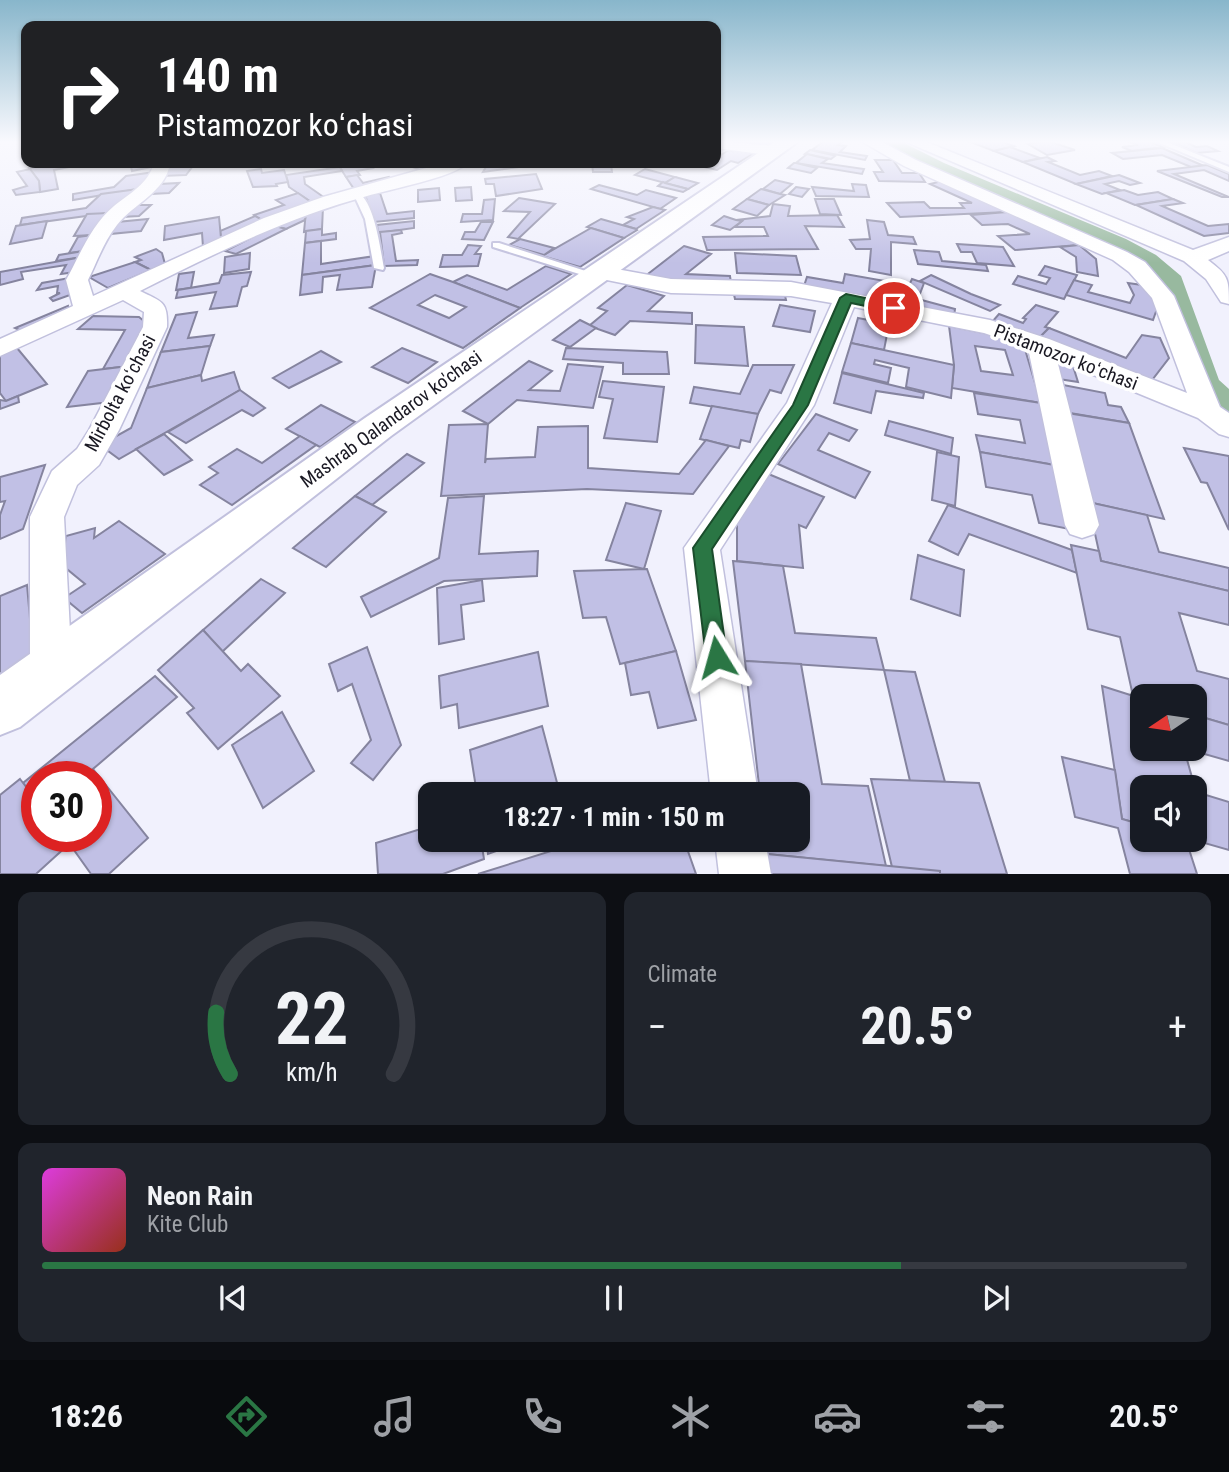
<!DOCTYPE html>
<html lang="en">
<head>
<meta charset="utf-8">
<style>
  :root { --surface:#171b24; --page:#20242c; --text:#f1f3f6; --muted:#9ea1a6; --line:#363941; --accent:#2a7644 }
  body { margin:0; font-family:"Roboto Condensed",sans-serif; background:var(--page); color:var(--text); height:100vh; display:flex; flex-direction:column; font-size:26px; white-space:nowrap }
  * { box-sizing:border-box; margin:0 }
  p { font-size:23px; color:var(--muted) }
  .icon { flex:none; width:38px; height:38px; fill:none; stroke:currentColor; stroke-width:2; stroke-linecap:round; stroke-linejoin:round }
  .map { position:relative; height:874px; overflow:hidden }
  .side { display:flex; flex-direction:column; gap:18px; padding:18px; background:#0d0f14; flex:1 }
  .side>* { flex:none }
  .guide { position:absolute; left:21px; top:21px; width:700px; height:147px; border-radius:14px; box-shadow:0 2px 5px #0004; background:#202124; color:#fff; overflow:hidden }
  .needle { width:46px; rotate:257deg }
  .controls { position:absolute; left:1130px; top:684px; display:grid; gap:14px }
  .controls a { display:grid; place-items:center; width:77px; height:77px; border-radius:14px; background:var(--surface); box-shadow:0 2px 5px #0004; font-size:35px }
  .speed { position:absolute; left:21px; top:761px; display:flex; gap:14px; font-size:35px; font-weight:700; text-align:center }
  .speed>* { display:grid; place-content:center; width:91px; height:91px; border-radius:50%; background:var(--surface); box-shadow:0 2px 5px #0004; line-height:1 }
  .speed .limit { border:10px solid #d22; background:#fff; color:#111 }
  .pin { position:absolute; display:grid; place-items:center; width:60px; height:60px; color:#fff; margin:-30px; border:4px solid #fff; border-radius:50%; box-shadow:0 2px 7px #0007 }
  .me { position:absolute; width:77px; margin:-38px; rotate:352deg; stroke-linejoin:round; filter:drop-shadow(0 0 5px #0008) }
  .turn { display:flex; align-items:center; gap:24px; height:147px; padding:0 21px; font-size:32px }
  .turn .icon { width:91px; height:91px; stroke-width:2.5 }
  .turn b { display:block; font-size:49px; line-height:60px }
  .big { font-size:52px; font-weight:700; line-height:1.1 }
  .side .tile { flex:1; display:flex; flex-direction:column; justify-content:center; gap:10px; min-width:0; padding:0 24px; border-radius:14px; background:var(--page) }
  .side .dial { align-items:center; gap:0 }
  .dial svg { height:182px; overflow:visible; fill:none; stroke:var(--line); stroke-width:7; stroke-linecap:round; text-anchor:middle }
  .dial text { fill:var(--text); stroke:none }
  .song { display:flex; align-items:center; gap:21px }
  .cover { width:84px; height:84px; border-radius:10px; background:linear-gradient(135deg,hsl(300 70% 55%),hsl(10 70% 35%)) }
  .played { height:7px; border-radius:4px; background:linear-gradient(90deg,var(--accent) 75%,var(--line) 75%) }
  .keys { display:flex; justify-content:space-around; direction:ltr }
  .heat { display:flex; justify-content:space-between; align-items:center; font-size:38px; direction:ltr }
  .side .tiles { flex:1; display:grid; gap:18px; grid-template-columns:1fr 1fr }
  .tile:last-child { grid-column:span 2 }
  .trip { position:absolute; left:418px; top:782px; width:392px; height:70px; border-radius:14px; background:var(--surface); box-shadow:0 2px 5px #0004; font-weight:700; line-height:70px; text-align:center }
  .tabs { display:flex; height:112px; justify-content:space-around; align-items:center; background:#090b0e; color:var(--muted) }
  .tabs .icon { width:49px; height:49px }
  .tabs .current { color:var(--accent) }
  .tabs b { font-size:32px; color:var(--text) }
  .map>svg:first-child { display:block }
</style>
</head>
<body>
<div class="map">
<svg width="1229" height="874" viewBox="0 0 1229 874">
  <rect width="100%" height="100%" fill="#f1f1fd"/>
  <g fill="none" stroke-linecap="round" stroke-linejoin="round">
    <!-- canal -->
    <polygon fill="#98b99f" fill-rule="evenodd" points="882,141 900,141 944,163 1126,239 1156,255 1181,276 1219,380 1229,389 1229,413 1219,410 1193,383 1160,279 1142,263 1112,247 932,171"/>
  </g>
  <!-- building -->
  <g fill="#c1c0e5" stroke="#85849f" stroke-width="2" fill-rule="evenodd">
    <polygon points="716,141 776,141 763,149"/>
    <polygon points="824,141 843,141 838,145 846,146 840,152 867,156 865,160 812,150"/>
    <polygon points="968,141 999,141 1014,146 994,151"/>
    <polygon points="1048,141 1075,150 1047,155 1028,144"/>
    <polygon points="1127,141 1148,141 1163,147 1132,151 1122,147 1138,145"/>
    <polygon points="1185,142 1196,147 1207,146 1218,151 1196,153 1174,143"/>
    <polygon points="736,147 759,150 738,163 731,161 717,170 691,164 716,163 716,158 729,150 733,151"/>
    <polygon points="1010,147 1040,158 1023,162 994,151"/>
    <polygon points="1162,148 1204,166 1191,167 1162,155 1123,159 1112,153"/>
    <polygon points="810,150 833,155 835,156 831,159 805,154"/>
    <polygon points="807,154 828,159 822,163 864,169 862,174 796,163"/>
    <polygon points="1047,157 1055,161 1048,162 1080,175 1099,171 1112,176 1076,184 1023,162"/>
    <polygon points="875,160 893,160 902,173 919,173 925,182 879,181 874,172 883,172"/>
    <polygon points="55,163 79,165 54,170 58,189 40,192 39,181 29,168"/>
    <polygon points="130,163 155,163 156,166 132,171"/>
    <polygon points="337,163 369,163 373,168 357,171 360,175 346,177"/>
    <polygon points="422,163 447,163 427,172 412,167"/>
    <polygon points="513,163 546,163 548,165 535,167 533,165 483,172 486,167"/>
    <polygon points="794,163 796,163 817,168 811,173 788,168"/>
    <polygon points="592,164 611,164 612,172 593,172"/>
    <polygon points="1207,165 1229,174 1229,181 1204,170 1174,174 1229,197 1222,197 1157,171"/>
    <polygon points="193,166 186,175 162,176 170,167"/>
    <polygon points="340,167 342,171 304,177 305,184 325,198 311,202 289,187 286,175"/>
    <polygon points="30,169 39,181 40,192 16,195 13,190 27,186 17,172"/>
    <polygon points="261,169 262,173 284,170 288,182 276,184 277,186 253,187 247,171"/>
    <polygon points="645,169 675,177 665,183 635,175"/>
    <polygon points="155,172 138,189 73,200 73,194 114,187 126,176"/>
    <polygon points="536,174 542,189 496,196 494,184 486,184 485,179"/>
    <polygon points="357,175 363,183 389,177 391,180 354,189 346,177"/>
    <polygon points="1119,175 1140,183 1130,185 1119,181 1105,184 1120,190 1102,194 1076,184"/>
    <polygon points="675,177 698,183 688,189 665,183"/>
    <polygon points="775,180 792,184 780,194 763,189"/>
    <polygon points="942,181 1007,212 900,217 887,203 924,202 930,208 964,208 960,203 972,203 930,184"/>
    <polygon points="663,182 665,183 688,189 683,192 658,186"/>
    <polygon points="179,183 169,193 149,194 159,184"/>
    <polygon points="852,184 866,185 869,197 816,196 812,187 854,191"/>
    <polygon points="599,185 637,195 646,190 676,198 660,209 591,189"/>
    <polygon points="471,187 472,200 456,201 455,188"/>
    <polygon points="796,187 809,189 802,197 789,194"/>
    <polygon points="439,188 440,200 418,202 418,190"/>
    <polygon points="138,189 108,213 20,225 22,218 86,208 101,194"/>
    <polygon points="761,189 780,194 785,195 769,205 747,199"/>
    <polygon points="1124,190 1138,195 1158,192 1173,199 1135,205 1106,193"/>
    <polygon points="298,193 311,202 262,220 254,215 284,205 276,200"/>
    <polygon points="380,193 387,214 414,211 414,218 374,222 365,195"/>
    <polygon points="519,198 555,204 518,239 508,237 530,212 504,211"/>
    <polygon points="495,199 493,220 461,222 463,214 482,214 484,200"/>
    <polygon points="747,199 769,205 757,216 733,209"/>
    <polygon points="815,199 834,199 841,215 820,214"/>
    <polygon points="1173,199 1183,203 1162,206 1208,226 1229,224 1229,233 1204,236 1136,205"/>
    <polygon points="773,204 790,206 788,216 837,215 844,227 805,226 818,249 707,250 703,237 768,236 764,227 735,227 742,221 736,220 770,216"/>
    <polygon points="133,205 151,205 139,216 120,217"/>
    <polygon points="323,207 322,229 304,232 306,211"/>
    <polygon points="653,207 665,210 636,229 623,225 634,219 627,217"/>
    <polygon points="306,211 305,220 286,229 275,226"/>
    <polygon points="1007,212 1062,236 1079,245 1015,250 998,236 1030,234 1008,224 982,225 971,215"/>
    <polygon points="108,213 92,235 74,236 87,214"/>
    <polygon points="255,216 262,220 221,238 220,231"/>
    <polygon points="724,216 736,220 742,221 730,230 712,225"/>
    <polygon points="219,217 221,238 203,247 202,233 164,240 165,226"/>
    <polygon points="148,219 141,231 110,234 117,222"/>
    <polygon points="601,219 636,229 637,230 624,238 587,227"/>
    <polygon points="867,220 884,222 888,235 913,237 916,244 891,242 891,275 869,271 871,249 856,249 850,240 870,239"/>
    <polygon points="47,221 42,238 10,244 16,226"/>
    <polygon points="414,221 414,228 378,233 377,225"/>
    <polygon points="481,222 493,222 484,240 462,239 465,232 475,232"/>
    <polygon points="275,226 286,229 236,254 225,251"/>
    <polygon points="591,228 624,238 580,267 542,256"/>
    <polygon points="322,229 322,235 336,233 336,239 305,243 306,231"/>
    <polygon points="401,230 402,233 392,235 396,261 418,260 417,265 384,266 380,232"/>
    <polygon points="92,235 84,251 69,253 78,237"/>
    <polygon points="520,239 554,248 544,255 509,245"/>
    <polygon points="321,241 321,264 375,256 376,265 302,275 305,243"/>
    <polygon points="957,244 1003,247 1014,266 977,263 972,252 961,252"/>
    <polygon points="468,245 481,246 475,254 481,254 478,266 440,267 443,255 462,255"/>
    <polygon points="1079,245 1096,259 1098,276 1077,272 1076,257 1060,247"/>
    <polygon points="684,246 711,254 686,274 730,276 731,283 659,281 644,277"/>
    <polygon points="156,249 162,253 165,264 151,270 135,262 141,260 135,257"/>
    <polygon points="914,250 939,252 942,261 986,265 988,271 918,264"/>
    <polygon points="84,251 82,257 56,261 59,255"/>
    <polygon points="250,253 249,269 224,273 225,257"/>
    <polygon points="735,253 796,256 801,275 737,273"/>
    <polygon points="82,257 75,272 61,274 66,265 21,272 23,279 0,285 0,272"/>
    <polygon points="135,262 151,270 108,288 89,277"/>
    <polygon points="376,265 372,287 337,290 340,275 323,277 322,292 300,295 302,275"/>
    <polygon points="546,266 571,274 520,308 453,282 467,275 507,290"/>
    <polygon points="1045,266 1077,275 1064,299 1013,284 1018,276 1046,284 1050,278 1039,275"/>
    <polygon points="194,272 191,288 176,290 179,274"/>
    <polygon points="251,272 247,286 242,287 237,306 210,309 216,292 176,298 178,290 219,283 222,275"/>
    <path d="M430 274 453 282 520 308 463 348 370 308ZM435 295 466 307 449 318 418 305Z"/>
    <polygon points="845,274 885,281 883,299 804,286 807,277 843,283"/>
    <polygon points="931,275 971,294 1000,305 990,311 920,281"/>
    <polygon points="75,277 70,295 53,301 50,298 60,293 57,293 58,286 37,290 42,283"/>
    <polygon points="912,279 924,283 918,299 955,309 954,316 909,306 902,300"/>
    <polygon points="1074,280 1092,285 1088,292 1130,303 1134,295 1128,283 1149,286 1159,303 1153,320 1066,295"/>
    <polygon points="627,285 664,296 648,311 692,313 692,324 630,321 615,335 589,326 607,311 598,308"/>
    <polygon points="733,290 784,291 786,300 735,299"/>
    <polygon points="780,305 815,311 810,332 773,326"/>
    <polygon points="1036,305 1058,312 1045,327 1049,328 1038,339 992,322 999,314 1023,323 1026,319 1023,318"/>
    <polygon points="68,306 69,312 26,333 15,328"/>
    <polygon points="197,312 188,338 214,335 210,346 161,352 176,315"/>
    <polygon points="93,316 139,317 150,326 129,366 103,369 125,330 78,329"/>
    <polygon points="858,318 889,324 884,350 851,343"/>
    <polygon points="580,320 596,328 570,347 553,340"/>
    <polygon points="696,325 744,327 748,366 695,363"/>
    <path d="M949 326 989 334 1024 346 1041 403 952 388 954 365ZM975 346 1005 350 1013 375 981 371Z"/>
    <polygon points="1049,328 1126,358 1142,335 1160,338 1169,358 1149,384 1038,339"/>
    <polygon points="851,343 954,365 951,398 906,387 909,368 875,360 874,364 891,368 888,383 842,372"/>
    <polygon points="210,346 201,375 147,388 161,352"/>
    <polygon points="17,348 47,384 6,401 0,393 0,354"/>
    <polygon points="402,348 437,362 408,383 372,367"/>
    <polygon points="566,348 667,352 669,374 623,374 623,363 563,359"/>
    <polygon points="321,351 341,362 289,388 273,378"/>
    <polygon points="1054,360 1073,366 1078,382 1059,379"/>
    <polygon points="529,361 552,371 529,390 560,391 568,364 603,367 593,408 517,400 488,424 463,411"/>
    <polygon points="753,365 794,365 781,393 770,390 758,414 690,403 694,387 740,394"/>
    <polygon points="129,366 110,402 67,407 88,371"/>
    <polygon points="234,372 240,390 119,459 100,445 131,428 147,388 201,375 202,381"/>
    <polygon points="842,373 924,393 923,398 876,391 871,413 834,403"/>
    <polygon points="603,381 664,387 657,442 604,438 613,399 599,397"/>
    <polygon points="1058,384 1105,393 1108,405 1121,407 1129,423 1064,412"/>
    <polygon points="240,390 265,408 253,416 242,410 186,443 168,432"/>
    <polygon points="974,393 1041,403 1060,466 980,452 976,435 1025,443 1020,420 978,414"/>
    <polygon points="18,396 19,402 0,409 0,400 6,401"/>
    <polygon points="321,405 355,422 320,447 286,429"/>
    <polygon points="712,406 758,414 750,442 741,440 739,448 700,439"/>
    <polygon points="1067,413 1129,423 1164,519 1088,502"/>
    <polygon points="816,414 857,430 849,441 829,433 818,450 870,472 855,498 778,464"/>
    <polygon points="889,421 953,438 951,454 885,435"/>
    <polygon points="488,424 485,463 486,459 535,457 538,427 588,426 588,468 679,474 706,440 729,446 693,494 587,489 441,496 449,425"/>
    <polygon points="164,434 192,460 164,475 136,449"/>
    <polygon points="300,436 316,445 232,505 200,485 218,473 209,467 237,449 262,463"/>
    <polygon points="1184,448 1229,456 1229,530 1207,483 1201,482"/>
    <polygon points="937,452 959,457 955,506 932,500"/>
    <polygon points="980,452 1060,466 1079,531 1039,523 1032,495 986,487"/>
    <polygon points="407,454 424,463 372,505 355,496"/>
    <polygon points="45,465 23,529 0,539 0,515 5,501 0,502 0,477"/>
    <polygon points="766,473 824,497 806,528 799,525 803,568 737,561 737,516"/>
    <polygon points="355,496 386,512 326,567 293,548"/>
    <polygon points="484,496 479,554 538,551 537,576 444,581 371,617 361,597 439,558 448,498"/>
    <polygon points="1088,502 1147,515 1159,552 1229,568 1229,591 1101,561"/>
    <polygon points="626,503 661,511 644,569 606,560"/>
    <polygon points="948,505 1072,550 1077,573 969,534 958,555 929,541"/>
    <polygon points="119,521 165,554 82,613 64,598 85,584 62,565 66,536 95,528 94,538"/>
    <polygon points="1071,545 1099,551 1101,561 1229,591 1229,625 1179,613 1197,671 1229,679 1229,725 1195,715 1195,696 1143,696 1143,699 1133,696 1120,637 1088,629"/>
    <polygon points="918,555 964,570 960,616 911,599"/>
    <polygon points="733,561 783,566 795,633 876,638 884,670 745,661"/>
    <polygon points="647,569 676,651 620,664 606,617 583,618 574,571"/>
    <polygon points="261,579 285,593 222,652 203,630"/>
    <polygon points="482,580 484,601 461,605 464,639 439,644 437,588"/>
    <polygon points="27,585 33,653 0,677 0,596"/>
    <polygon points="203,630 241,671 248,664 280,696 218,749 187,713 194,708 158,670"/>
    <polygon points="367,647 401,745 373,780 351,763 371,740 352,684 338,691 329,664"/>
    <polygon points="676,651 696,720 658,728 649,692 631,695 625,663"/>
    <polygon points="538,652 548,706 459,728 457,704 441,708 439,676"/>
    <polygon points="745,661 801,664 822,784 868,786 886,866 767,854 765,840 798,840 798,794 760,794"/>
    <polygon points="884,670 915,672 945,782 910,781"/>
    <polygon points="155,676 177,697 93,769 148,838 109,874 91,874 64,836 96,836 96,777 37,777 37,801 23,783"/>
    <polygon points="1102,686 1143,699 1143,749 1184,749 1195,788 1143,788 1143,825 1122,819"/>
    <polygon points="282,712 314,771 263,808 232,745"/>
    <polygon points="1195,715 1229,725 1229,761 1187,749 1195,749"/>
    <polygon points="542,726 560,794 477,794 470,750"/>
    <polygon points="1062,757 1115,770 1122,819 1143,825 1143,840 1186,840 1197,874 1130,874 1118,828 1075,817"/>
    <polygon points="20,779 37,801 37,836 64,836 69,844 36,874 0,874 0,795"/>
    <polygon points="871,779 979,783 1007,874 940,874 892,867"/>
    <polygon points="1195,789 1196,792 1229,802 1229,850 1194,840"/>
    <polygon points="430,826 430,840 481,840 484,859 443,874 378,874 376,843"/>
    <polygon points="486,840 527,840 488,854"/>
    <polygon points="586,840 684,840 696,874 478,874"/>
    <polygon points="767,854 940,871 940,874 768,874"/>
  </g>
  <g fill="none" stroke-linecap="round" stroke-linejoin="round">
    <!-- service casing -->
    <g stroke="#c1c0dd" stroke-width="4">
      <g id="service">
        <polygon points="1155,141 1164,141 1229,167 1229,172"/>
        <path d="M358 192C375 204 380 248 384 268L383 270 374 268 365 219 354 195Z"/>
        <polygon points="493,243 499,243 601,276 600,278 592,278 493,247"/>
      </g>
    </g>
    <!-- minor casing -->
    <g stroke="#c1c0dd" stroke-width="3">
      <g id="minor">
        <polygon points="716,141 774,146 782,151 774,156 716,148"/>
        <polygon points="861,141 880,141 916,160 1127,252 1145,262 1174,296 1220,407 1229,413 1229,437 1219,434 1198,418 1057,360 1099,525 1094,534 1082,538 1070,534 1065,525 1028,348 984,333 854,307 814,405 720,550 758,794 711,794 684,548 787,403 832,303 791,296 671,293 592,277 589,272 592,267 600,266 671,279 791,282 990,320 1049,339 1187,393 1152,298 1129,272 1113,260 904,166"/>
        <path d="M904 141H924L1193 250 1229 237V251L1208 260C1228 275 1229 278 1229 304L1221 302 1206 279 1184 261Z"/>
        <path d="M154 163H170C166 192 133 204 117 225 104 241 97 262 88 280L93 296 264 218 323 197 444 163H467C455 177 387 190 367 196 287 218 213 254 140 291 162 302 168 301 167 327L119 430 99 465 77 485 64 517 72 670 66 683 51 689 36 683 30 670V517L52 471 77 449 89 430 143 327 144 312 123 300 0 356V339L73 306 66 280C80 255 91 225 114 206 129 194 149 183 154 163Z"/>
        <polygon points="715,840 765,840 771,874 719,874"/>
      </g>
    </g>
    <!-- secondary casing -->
    <g stroke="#c1c0dd" stroke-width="4">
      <polygon id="secondary" points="776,141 799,141 391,436 20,727 0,735 0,675 365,418"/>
    </g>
    <!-- service -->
    <use href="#service" fill="#fff" fill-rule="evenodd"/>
    <!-- minor -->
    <use href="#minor" fill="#fff" fill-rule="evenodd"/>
    <!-- secondary -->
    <use href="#secondary" fill="#fff" fill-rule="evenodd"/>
  </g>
  <!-- sky -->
  <linearGradient id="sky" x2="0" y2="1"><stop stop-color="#88b6cb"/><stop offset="0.54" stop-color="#f9f9fe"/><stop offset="1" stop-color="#f9f9fe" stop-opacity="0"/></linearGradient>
  <rect width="1229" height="263" fill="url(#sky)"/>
  <!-- route -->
  <polygon fill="#2a7644" stroke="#1b4d2c" stroke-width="2" points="846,294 899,305 900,308 894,312 851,303 808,405 712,549 727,657 724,664 717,667 709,664 706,657 693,548 793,405 840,298"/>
  <g text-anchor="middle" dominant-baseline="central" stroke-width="7" stroke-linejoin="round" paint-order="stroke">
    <!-- street labels -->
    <g font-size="19" fill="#191822" stroke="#fff">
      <text transform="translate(1066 357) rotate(21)">Pistamozor koʻchasi</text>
      <text transform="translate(120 393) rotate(-62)">Mirbolta koʻchasi</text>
      <text transform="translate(391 419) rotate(-36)">Mashrab Qalandarov ko'chasi</text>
    </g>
  </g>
</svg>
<div class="controls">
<a><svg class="needle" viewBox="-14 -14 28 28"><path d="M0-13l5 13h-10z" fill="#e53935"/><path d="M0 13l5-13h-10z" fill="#9ea1a6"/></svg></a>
<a><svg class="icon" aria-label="sound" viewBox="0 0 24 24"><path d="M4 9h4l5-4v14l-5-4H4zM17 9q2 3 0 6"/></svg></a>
</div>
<div class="speed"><div class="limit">30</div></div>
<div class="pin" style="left:894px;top:308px;background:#d93025"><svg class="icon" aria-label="arrive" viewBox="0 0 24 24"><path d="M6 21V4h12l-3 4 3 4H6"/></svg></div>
<svg class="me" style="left:717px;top:657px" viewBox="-20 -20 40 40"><path d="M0-17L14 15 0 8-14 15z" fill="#2a7644" stroke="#fff" stroke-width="4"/></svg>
<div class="trip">18:27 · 1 min · 150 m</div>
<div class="guide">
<div class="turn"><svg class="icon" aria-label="right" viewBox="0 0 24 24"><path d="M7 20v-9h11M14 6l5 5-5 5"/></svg><div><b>140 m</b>Pistamozor koʻchasi</div></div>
</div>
</div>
<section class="side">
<div class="tiles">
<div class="tile dial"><svg viewBox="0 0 100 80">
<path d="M14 69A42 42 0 1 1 86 69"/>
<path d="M14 69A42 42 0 0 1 8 42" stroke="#2a7644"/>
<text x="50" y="56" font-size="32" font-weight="700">22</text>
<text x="50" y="72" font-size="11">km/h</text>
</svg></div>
<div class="tile"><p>Climate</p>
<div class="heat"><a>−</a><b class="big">20.5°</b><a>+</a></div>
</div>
<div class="tile">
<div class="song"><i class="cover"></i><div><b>Neon Rain</b><p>Kite Club</p></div></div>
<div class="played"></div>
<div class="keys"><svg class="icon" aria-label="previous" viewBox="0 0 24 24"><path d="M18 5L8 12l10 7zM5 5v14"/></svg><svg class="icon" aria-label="pause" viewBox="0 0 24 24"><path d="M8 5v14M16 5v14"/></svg><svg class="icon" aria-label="next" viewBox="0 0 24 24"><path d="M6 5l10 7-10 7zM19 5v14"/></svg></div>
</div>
</div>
</section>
<nav class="tabs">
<b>18:26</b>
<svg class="icon current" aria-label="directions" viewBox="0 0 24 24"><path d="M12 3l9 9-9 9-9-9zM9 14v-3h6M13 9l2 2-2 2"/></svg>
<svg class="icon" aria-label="music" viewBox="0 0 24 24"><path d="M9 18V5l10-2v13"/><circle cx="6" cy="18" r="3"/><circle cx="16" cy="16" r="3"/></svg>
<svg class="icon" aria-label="phone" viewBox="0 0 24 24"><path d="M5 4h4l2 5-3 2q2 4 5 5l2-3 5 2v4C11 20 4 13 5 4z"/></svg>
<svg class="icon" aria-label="climate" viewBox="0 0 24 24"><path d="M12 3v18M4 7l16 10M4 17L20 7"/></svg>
<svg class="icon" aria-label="car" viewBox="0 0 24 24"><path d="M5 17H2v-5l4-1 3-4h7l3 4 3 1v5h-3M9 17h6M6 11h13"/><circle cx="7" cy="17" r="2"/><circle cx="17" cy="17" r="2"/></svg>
<svg class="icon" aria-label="filters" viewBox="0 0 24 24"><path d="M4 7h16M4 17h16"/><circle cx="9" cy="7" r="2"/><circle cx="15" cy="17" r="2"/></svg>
<b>20.5°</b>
</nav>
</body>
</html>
